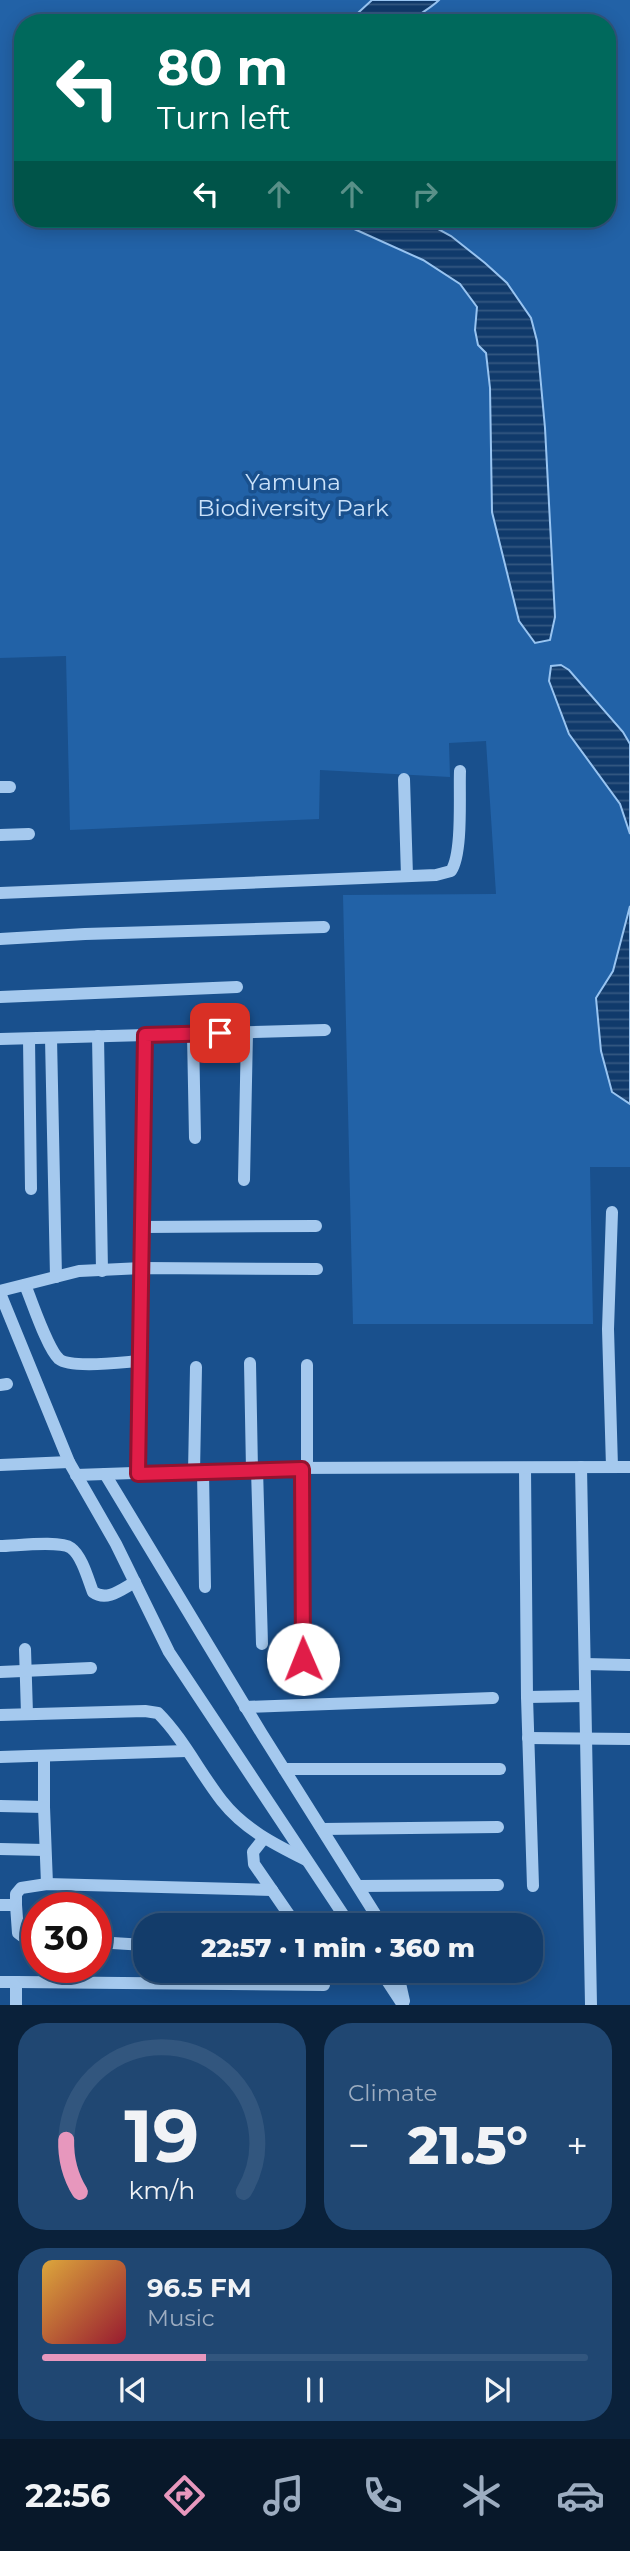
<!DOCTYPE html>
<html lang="en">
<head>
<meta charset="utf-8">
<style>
  :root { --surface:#133c6a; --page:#204772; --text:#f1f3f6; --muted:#9dadc1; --line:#32567e; --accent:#e797bd }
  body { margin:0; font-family:Montserrat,sans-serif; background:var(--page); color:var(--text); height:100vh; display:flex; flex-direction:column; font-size:26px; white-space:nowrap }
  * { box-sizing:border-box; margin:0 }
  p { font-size:23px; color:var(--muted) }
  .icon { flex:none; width:38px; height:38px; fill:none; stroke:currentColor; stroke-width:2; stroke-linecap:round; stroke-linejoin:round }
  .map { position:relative; height:2005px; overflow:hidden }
  .drawer { display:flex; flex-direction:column; gap:18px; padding:18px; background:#0a213a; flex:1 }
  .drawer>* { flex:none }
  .guide { position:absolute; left:14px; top:14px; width:602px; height:214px; border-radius:28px; box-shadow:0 4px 18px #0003,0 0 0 2px var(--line); background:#00695c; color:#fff; overflow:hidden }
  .speed { position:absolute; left:21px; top:1892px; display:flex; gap:14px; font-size:35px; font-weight:700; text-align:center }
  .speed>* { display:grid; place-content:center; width:91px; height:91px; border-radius:50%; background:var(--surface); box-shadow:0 4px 18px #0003,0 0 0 2px var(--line); line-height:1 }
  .speed .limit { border:10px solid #d22; background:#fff; color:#111 }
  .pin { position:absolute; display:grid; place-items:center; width:60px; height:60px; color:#fff; margin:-30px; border-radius:14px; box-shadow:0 4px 10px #0006 }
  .me { position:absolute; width:77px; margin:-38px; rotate:359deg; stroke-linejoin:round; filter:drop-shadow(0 0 5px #0008) }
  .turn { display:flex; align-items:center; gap:24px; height:147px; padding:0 28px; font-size:32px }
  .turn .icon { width:91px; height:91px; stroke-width:2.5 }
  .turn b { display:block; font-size:49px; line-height:60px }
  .lanes { display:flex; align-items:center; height:66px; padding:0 28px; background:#0003; justify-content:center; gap:35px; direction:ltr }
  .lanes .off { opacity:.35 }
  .big { font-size:52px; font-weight:800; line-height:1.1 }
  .drawer .card { flex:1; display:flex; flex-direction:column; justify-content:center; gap:10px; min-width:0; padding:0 24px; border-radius:28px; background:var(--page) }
  .drawer .dial { align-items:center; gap:0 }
  .dial svg { height:182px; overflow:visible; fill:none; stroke:var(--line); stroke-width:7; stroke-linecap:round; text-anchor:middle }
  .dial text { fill:var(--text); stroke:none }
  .song { display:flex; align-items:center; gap:21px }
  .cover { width:84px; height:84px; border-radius:10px; background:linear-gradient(135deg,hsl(40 70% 55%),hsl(350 70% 35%)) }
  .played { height:7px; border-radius:4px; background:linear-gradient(90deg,var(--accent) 30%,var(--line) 30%) }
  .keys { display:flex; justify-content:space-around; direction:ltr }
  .heat { display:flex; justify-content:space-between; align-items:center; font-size:38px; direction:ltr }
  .drawer .tiles { flex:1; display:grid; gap:18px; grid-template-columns:1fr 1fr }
  .card:last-child { grid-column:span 2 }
  .trip { position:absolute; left:133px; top:1913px; width:410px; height:70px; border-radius:28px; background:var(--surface); box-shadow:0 4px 18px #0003,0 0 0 2px var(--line); font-weight:800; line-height:70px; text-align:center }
  .dock { display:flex; height:112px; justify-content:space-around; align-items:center; background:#08182a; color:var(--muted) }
  .dock .icon { width:49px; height:49px }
  .dock .current { color:var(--accent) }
  .dock b { font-size:32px; color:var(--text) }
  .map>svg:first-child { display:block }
</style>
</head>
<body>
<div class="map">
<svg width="630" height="2005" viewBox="0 0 630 2005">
  <defs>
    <pattern id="water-rules" width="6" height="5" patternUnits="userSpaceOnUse" patternTransform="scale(1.75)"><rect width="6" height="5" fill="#103a6b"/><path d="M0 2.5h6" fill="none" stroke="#345881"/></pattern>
  </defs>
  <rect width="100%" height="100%" fill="#19508d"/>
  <!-- green -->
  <path fill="#2262a7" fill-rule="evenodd" d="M0 0H630V1167H590L593 1324H353L343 895 496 894 486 741 449 743 450 777 320 770 319 819 70 830 66 656 0 658ZM23 23H607V219H23Z"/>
  <!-- water -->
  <g fill="url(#water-rules)" stroke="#98c4f1" stroke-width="2">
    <path d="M372 0H439C430 9 419 13 410 23H347Z"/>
    <polygon points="332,219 420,219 451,236 485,263 507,283 531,318 537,341 545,428 555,617 550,640 535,643 519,621 492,512 490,388 486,353 478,345 475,330 477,307 460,284 423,260"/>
    <polygon points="561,665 569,670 623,732 630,744 630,834 620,804 569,734 549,681 551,666"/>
    <polygon points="630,906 630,1104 612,1092 601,1051 596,998 613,971"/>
  </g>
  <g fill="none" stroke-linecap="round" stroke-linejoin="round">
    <!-- minor -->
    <g stroke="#a5c9ee" stroke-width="12">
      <polyline points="404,779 407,876"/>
      <polyline points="0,787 10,787"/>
      <polyline points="0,835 29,834"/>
      <path d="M0 893 436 875 451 871C463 853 459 794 460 771"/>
      <polyline points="0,939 85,934 324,927"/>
      <polyline points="0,997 237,987"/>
      <polyline points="193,1034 195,1138"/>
      <polyline points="98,1036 102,1271"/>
      <polyline points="51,1038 56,1277"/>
      <polyline points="0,1039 325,1030"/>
      <polyline points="29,1039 31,1189"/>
      <polyline points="244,1180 247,1032"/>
      <polyline points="142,1227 144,1035"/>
      <path d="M25 1285C32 1301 47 1348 59 1359 71 1369 124 1362 140 1361"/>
      <polyline points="0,1291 79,1271 142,1268 317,1269"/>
      <polyline points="0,1293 69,1462 116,1544 169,1652 350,1925"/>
      <polyline points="250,1363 252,1470"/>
      <polyline points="0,1385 7,1384"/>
      <polyline points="0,1465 69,1462"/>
      <polyline points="581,1467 591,2005"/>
      <polyline points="612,1467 608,1329 612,1212"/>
      <polyline points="525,1468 527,1697 533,1886"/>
      <polyline points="257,1469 262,1644"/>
      <polyline points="302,1469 303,1659"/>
      <polyline points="307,1469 307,1365"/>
      <polyline points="194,1472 196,1367"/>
      <polyline points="203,1472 205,1587"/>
      <polyline points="105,1474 262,1734 382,1925"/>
      <polyline points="138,1474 142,1227 316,1226"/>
      <polyline points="76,1475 281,1468 630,1467"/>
      <path d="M0 1546C15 1546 60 1540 71 1548 82 1556 88 1579 93 1592 107 1602 122 1589 135 1582"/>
      <polyline points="25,1649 27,1714"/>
      <polyline points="585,1664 630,1665"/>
      <polyline points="0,1672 91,1668"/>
      <polyline points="527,1697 585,1696"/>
      <polyline points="245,1707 493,1698"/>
      <path d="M0 1715 145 1711 158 1713C183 1738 200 1773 222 1801 244 1829 274 1844 306 1860"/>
      <polyline points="528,1738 630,1739"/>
      <polyline points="0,1757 186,1751"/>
      <polyline points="284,1769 500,1769"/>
      <polyline points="0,1806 44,1807 44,1757"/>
      <polyline points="44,1807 47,1884"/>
      <polyline points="322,1829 498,1827"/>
      <polyline points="264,1838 253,1852 254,1864 296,1925"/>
      <polyline points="0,1849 45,1850"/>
      <polyline points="358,1886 498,1885"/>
      <polyline points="0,1905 16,1905 16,1894 21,1888 47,1884 272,1890"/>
      <polyline points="16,1905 18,1933 22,1936 37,1937"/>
      <polyline points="96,1942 145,1945"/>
      <polyline points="380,1970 403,2005"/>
      <polyline points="397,1970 404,2001"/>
      <polyline points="0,1982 16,1982 16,2005"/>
      <polyline points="16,1982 324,1985"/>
    </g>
  </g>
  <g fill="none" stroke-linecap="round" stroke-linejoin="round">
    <!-- route casing -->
    <g stroke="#92132f" stroke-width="18">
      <polyline id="route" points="220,1033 145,1035 138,1474 302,1469 303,1659"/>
    </g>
    <!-- route -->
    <use href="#route" stroke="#e11d48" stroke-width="12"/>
  </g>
  <g text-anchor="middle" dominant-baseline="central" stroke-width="7" stroke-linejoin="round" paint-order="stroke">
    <!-- park labels -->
    <g font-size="23" fill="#cbe2fa" stroke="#19508d">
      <text x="293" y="482">Yamuna<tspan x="293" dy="26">Biodiversity Park</tspan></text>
    </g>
  </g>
</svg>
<div class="speed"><div class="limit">30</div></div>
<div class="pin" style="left:220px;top:1033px;background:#d93025"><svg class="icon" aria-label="arrive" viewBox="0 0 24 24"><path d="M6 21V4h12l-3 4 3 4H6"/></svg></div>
<svg class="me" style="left:303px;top:1659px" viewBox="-20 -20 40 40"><circle r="19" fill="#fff"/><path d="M0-13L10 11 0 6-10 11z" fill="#e11d48"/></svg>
<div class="trip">22:57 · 1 min · 360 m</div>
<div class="guide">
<div class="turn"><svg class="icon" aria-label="left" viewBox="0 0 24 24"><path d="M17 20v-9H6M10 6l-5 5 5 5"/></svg><div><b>80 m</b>Turn left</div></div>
<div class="lanes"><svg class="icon" aria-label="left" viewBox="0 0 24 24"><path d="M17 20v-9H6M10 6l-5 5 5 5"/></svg><svg class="icon off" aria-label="ahead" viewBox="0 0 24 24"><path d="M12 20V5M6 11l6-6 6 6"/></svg><svg class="icon off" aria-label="ahead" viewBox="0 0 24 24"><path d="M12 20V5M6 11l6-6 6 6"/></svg><svg class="icon off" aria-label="right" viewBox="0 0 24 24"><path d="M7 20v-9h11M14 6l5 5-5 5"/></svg></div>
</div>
</div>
<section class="drawer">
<div class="tiles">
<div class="card dial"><svg viewBox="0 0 100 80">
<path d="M14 69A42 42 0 1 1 86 69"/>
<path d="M14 69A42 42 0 0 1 8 46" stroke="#e797bd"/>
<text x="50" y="56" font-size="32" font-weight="700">19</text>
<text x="50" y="72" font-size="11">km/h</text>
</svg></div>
<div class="card"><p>Climate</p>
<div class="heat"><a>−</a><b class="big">21.5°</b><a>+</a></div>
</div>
<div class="card">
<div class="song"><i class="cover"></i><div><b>96.5 FM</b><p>Music</p></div></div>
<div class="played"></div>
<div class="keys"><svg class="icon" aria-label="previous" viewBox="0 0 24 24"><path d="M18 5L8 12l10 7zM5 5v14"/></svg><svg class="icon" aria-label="pause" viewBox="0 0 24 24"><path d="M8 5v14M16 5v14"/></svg><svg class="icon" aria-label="next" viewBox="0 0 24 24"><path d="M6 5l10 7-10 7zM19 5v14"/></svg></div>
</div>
</div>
</section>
<nav class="dock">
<b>22:56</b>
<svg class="icon current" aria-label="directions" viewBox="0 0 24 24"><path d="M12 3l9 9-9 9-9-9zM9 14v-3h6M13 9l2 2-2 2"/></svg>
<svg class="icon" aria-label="music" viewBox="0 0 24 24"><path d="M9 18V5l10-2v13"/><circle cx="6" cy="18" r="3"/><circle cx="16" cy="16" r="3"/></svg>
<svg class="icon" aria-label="phone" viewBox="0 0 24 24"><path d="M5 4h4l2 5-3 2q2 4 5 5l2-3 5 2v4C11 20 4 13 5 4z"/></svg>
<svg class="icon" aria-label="climate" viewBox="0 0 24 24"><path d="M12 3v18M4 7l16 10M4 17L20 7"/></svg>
<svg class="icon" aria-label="car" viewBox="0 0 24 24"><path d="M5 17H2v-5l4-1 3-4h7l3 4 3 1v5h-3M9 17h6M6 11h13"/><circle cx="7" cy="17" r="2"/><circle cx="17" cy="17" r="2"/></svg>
</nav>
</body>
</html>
